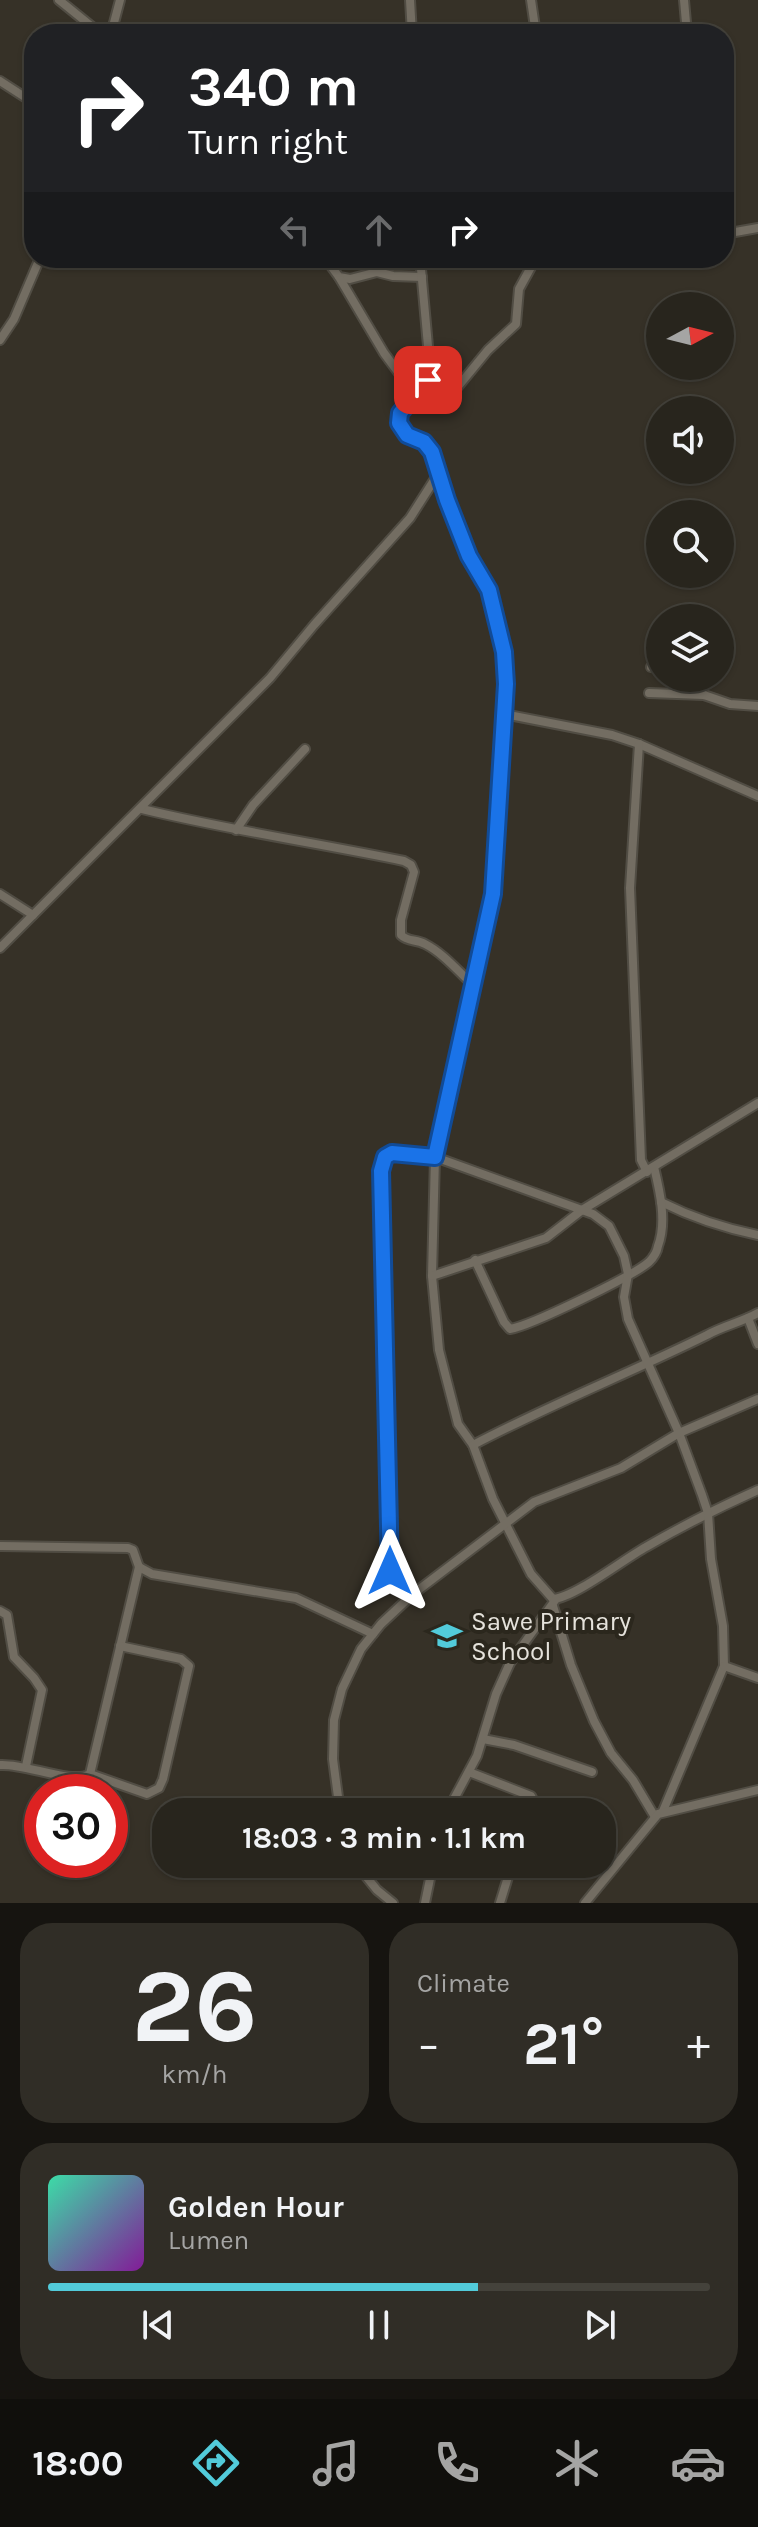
<!DOCTYPE html>
<html lang="en">
<head>
<meta charset="utf-8">
<style>
  :root { --surface:#28251d; --page:#302d26; --text:#f1f3f6; --muted:#a5a5a4; --line:#44423b; --accent:#52cbda }
  body { margin:0; font-family:Karla,sans-serif; background:var(--page); color:var(--text); height:100vh; display:flex; flex-direction:column; font-size:30px; white-space:nowrap }
  * { box-sizing:border-box; margin:0 }
  p { font-size:26px; color:var(--muted) }
  .icon { flex:none; width:44px; height:44px; fill:none; stroke:currentColor; stroke-width:2; stroke-linecap:round; stroke-linejoin:round }
  .map { position:relative; height:1903px; overflow:hidden }
  .panel { display:flex; flex-direction:column; gap:20px; padding:20px; background:#161410; flex:1 }
  .panel>* { flex:none }
  .guide { position:absolute; left:24px; top:24px; width:710px; height:244px; border-radius:32px; box-shadow:0 2px 6px #0004,0 0 0 2px var(--line); background:#202124; color:#fff; overflow:hidden }
  .needle { width:52px; rotate:83deg }
  .fabs { position:absolute; left:646px; top:292px; display:grid; gap:16px }
  .fabs a { display:grid; place-items:center; width:88px; height:88px; border-radius:50%; background:var(--surface); box-shadow:0 2px 6px #0004,0 0 0 2px var(--line); font-size:40px }
  .speed { position:absolute; left:24px; top:1774px; display:flex; gap:16px; font-size:40px; font-weight:700; text-align:center }
  .speed>* { display:grid; place-content:center; width:104px; height:104px; border-radius:50%; background:var(--surface); box-shadow:0 2px 6px #0004,0 0 0 2px var(--line); line-height:1 }
  .speed .limit { border:12px solid #d22; background:#fff; color:#111 }
  .pin { position:absolute; display:grid; place-items:center; width:68px; height:68px; color:#fff; margin:-34px; border-radius:16px; box-shadow:0 4px 12px #0006 }
  .me { position:absolute; width:88px; margin:-44px; rotate:0deg; stroke-linejoin:round; filter:drop-shadow(0 0 6px #0008) }
  .turn { display:flex; align-items:center; gap:28px; height:168px; padding:0 32px; font-size:36px }
  .turn .icon { width:104px; height:104px; stroke-width:2.5 }
  .turn b { display:block; font-size:56px; line-height:68px }
  .lanes { display:flex; align-items:center; height:76px; padding:0 32px; background:#0003; justify-content:center; gap:40px; direction:ltr }
  .lanes .off { opacity:.35 }
  .big { font-size:60px; font-weight:700; line-height:1.1 }
  .panel .widget { flex:1; display:flex; flex-direction:column; justify-content:center; gap:12px; min-width:0; padding:0 28px; border-radius:32px; background:var(--page) }
  .panel .dial { align-items:center; gap:0 }
  .dial b { font-size:104px; line-height:1 }
  .song { display:flex; align-items:center; gap:24px }
  .cover { width:96px; height:96px; border-radius:12px; background:linear-gradient(135deg,hsl(160 70% 55%),hsl(290 70% 35%)) }
  .played { height:8px; border-radius:4px; background:linear-gradient(90deg,var(--accent) 65%,var(--line) 65%) }
  .keys { display:flex; justify-content:space-around; direction:ltr }
  .heat { display:flex; justify-content:space-between; align-items:center; font-size:44px; direction:ltr }
  .panel .tiles { flex:1; display:grid; gap:20px; grid-template-columns:1fr 1fr }
  .widget:last-child { grid-column:span 2 }
  .trip { position:absolute; left:152px; top:1798px; width:464px; height:80px; border-radius:32px; background:var(--surface); box-shadow:0 2px 6px #0004,0 0 0 2px var(--line); font-weight:700; line-height:80px; text-align:center }
  .tab-bar { display:flex; height:128px; justify-content:space-around; align-items:center; background:#100f0c; color:var(--muted) }
  .tab-bar .icon { width:56px; height:56px }
  .tab-bar .active { color:var(--accent) }
  .tab-bar b { font-size:36px; color:var(--text) }
  .map>svg:first-child { display:block }
</style>
</head>
<body>
<div class="map">
<svg width="758" height="1903" viewBox="0 0 758 1903">
  <rect width="100%" height="100%" fill="#363127"/>
  <g fill="none" stroke-linecap="round" stroke-linejoin="round">
    <!-- street casing -->
    <g stroke="#514d44" stroke-width="12">
      <g id="street">
        <polyline points="59,0 101,34"/>
        <polyline points="410,0 412,34"/>
        <polyline points="531,0 536,34"/>
        <polyline points="684,0 687,34"/>
        <polyline points="111,34 120,0"/>
        <polyline points="0,81 34,103"/>
        <polyline points="724,234 758,228"/>
        <polyline points="325,258 339,277 350,279 377,272 393,276 422,277"/>
        <path d="M420 258 428 346V380L400 413 399 423 407 435 424 442 432 452 447 500 469 556 489 590 504 652 506 684 493 894 435 1157 432 1276 439 1350 458 1424 473 1445 493 1499 531 1574 553 1599C574 1598 624 1559 646 1547 682 1526 720 1507 758 1490"/>
        <polyline points="339,277 384,353 415,395"/>
        <polyline points="0,340 14,319 40,258"/>
        <polyline points="426,383 444,392 456,389 488,350 516,324 519,289 536,258"/>
        <polyline points="651,667 660,669"/>
        <polyline points="686,678 704,695"/>
        <polyline points="649,693 704,695 730,704 758,706"/>
        <polyline points="504,714 612,735 639,744 758,796"/>
        <polyline points="639,744 630,888 641,1160 647,1172"/>
        <path d="M142 809C228 830 317 843 404 861L411 865 414 872 401 920V935C408 942 416 939 425 944 443 953 458 971 472 984"/>
        <polyline points="236,830 253,805 305,749"/>
        <polyline points="0,894 33,915"/>
        <polyline points="0,948 270,678 314,625 410,518 438,474"/>
        <path d="M661 1202C693 1218 723 1228 758 1235"/>
        <path d="M475 1260 504 1322 510 1329C530 1326 633 1276 649 1262 653 1258 657 1252 658 1246 667 1222 660 1192 654 1167"/>
        <polyline points="432,1276 546,1238 582,1210 758,1103"/>
        <polyline points="748,1318 758,1344"/>
        <path d="M473 1445C549 1405 630 1373 707 1335 723 1326 742 1322 758 1313"/>
        <polyline points="0,1546 128,1548 133,1550 139,1567 152,1574 296,1598 373,1634"/>
        <polyline points="390,1571 381,1171 385,1157 392,1153 435,1157 593,1214 609,1226 624,1256 628,1274 624,1297 628,1319 679,1433 702,1495 708,1513 711,1559 723,1626 724,1666 663,1811"/>
        <polyline points="553,1606 571,1665 594,1721 611,1753 633,1780 655,1817"/>
        <polyline points="0,1611 7,1615 14,1657 34,1678 42,1690 26,1766"/>
        <polyline points="724,1666 758,1678"/>
        <polyline points="483,1739 514,1745 592,1772"/>
        <path d="M0 1765C25 1763 72 1785 90 1774L139 1567"/>
        <polyline points="469,1772 531,1796 533,1800 531,1812"/>
        <polyline points="90,1774 147,1794 159,1788 163,1779 189,1666 181,1659 120,1646"/>
        <polyline points="340,1812 333,1759 334,1720 342,1689 361,1649 381,1624 413,1594 534,1502 621,1468 679,1433 758,1399"/>
        <polyline points="447,1812 477,1756 496,1694 510,1663 556,1599"/>
        <polyline points="356,1864 377,1890 393,1903"/>
        <polyline points="425,1903 433,1864"/>
        <polyline points="500,1903 512,1864"/>
        <polyline points="585,1903 658,1814 758,1790"/>
      </g>
    </g>
    <!-- street -->
    <use href="#street" stroke="#736d62" stroke-width="8"/>
  </g>
  <g fill="none" stroke-linecap="round" stroke-linejoin="round">
    <!-- route casing -->
    <g stroke="#114b97" stroke-width="20">
      <polyline id="route" points="390,1571 381,1171 385,1157 392,1153 435,1157 493,894 506,684 504,652 489,590 469,556 447,500 432,452 424,442 407,435 399,423 400,413 428,380"/>
    </g>
    <!-- route -->
    <use href="#route" stroke="#1a73e8" stroke-width="14"/>
  </g>
  <!-- icons -->
  <defs>
    <g id="school-bare" transform="scale(2.4)"><path d="M0-5L7-2L0 1L-7-2ZM-4 1L0 2.5L4 1V4Q0 6-4 4Z" fill="#52cbda" stroke="#2b271d" stroke-width="2.5" paint-order="stroke"/></g>
  </defs>
  <g fill-rule="evenodd">
    <use href="#school-bare" x="447" y="1636"/>
  </g>
  <g text-anchor="middle" dominant-baseline="central" stroke-width="8" stroke-linejoin="round" paint-order="stroke">
    <!-- poi labels -->
    <g font-size="26" fill="#e5e2db" stroke="#2b271d" text-anchor="start">
      <text x="471" y="1621">Sawe Primary<tspan x="471" dy="30">School</tspan></text>
    </g>
  </g>
</svg>
<div class="fabs">
<a><svg class="needle" viewBox="-14 -14 28 28"><path d="M0-13l5 13h-10z" fill="#e53935"/><path d="M0 13l5-13h-10z" fill="#a5a5a4"/></svg></a>
<a><svg class="icon" aria-label="sound" viewBox="0 0 24 24"><path d="M4 9h4l5-4v14l-5-4H4zM17 9q2 3 0 6"/></svg></a>
<a><svg class="icon" aria-label="search" viewBox="0 0 24 24"><circle cx="10" cy="10" r="6"/><path d="M15 15l6 6"/></svg></a>
<a><svg class="icon" aria-label="layers" viewBox="0 0 24 24"><path d="M12 4l9 5-9 5-9-5zM3 14l9 5 9-5"/></svg></a>
</div>
<div class="speed"><div class="limit">30</div></div>
<div class="pin" style="left:428px;top:380px;background:#d93025"><svg class="icon" aria-label="arrive" viewBox="0 0 24 24"><path d="M6 21V4h12l-3 4 3 4H6"/></svg></div>
<svg class="me" style="left:390px;top:1571px" viewBox="-20 -20 40 40"><path d="M0-17L14 15 0 8-14 15z" fill="#1a73e8" stroke="#fff" stroke-width="4"/></svg>
<div class="trip">18:03 · 3 min · 1.1 km</div>
<div class="guide">
<div class="turn"><svg class="icon" aria-label="right" viewBox="0 0 24 24"><path d="M7 20v-9h11M14 6l5 5-5 5"/></svg><div><b>340 m</b>Turn right</div></div>
<div class="lanes"><svg class="icon off" aria-label="left" viewBox="0 0 24 24"><path d="M17 20v-9H6M10 6l-5 5 5 5"/></svg><svg class="icon off" aria-label="ahead" viewBox="0 0 24 24"><path d="M12 20V5M6 11l6-6 6 6"/></svg><svg class="icon" aria-label="right" viewBox="0 0 24 24"><path d="M7 20v-9h11M14 6l5 5-5 5"/></svg></div>
</div>
</div>
<section class="panel">
<div class="tiles">
<div class="widget dial"><b>26</b><p>km/h</p></div>
<div class="widget"><p>Climate</p>
<div class="heat"><a>−</a><b class="big">21°</b><a>+</a></div>
</div>
<div class="widget">
<div class="song"><i class="cover"></i><div><b>Golden Hour</b><p>Lumen</p></div></div>
<div class="played"></div>
<div class="keys"><svg class="icon" aria-label="previous" viewBox="0 0 24 24"><path d="M18 5L8 12l10 7zM5 5v14"/></svg><svg class="icon" aria-label="pause" viewBox="0 0 24 24"><path d="M8 5v14M16 5v14"/></svg><svg class="icon" aria-label="next" viewBox="0 0 24 24"><path d="M6 5l10 7-10 7zM19 5v14"/></svg></div>
</div>
</div>
</section>
<nav class="tab-bar">
<b>18:00</b>
<svg class="icon active" aria-label="directions" viewBox="0 0 24 24"><path d="M12 3l9 9-9 9-9-9zM9 14v-3h6M13 9l2 2-2 2"/></svg>
<svg class="icon" aria-label="music" viewBox="0 0 24 24"><path d="M9 18V5l10-2v13"/><circle cx="6" cy="18" r="3"/><circle cx="16" cy="16" r="3"/></svg>
<svg class="icon" aria-label="phone" viewBox="0 0 24 24"><path d="M5 4h4l2 5-3 2q2 4 5 5l2-3 5 2v4C11 20 4 13 5 4z"/></svg>
<svg class="icon" aria-label="climate" viewBox="0 0 24 24"><path d="M12 3v18M4 7l16 10M4 17L20 7"/></svg>
<svg class="icon" aria-label="car" viewBox="0 0 24 24"><path d="M5 17H2v-5l4-1 3-4h7l3 4 3 1v5h-3M9 17h6M6 11h13"/><circle cx="7" cy="17" r="2"/><circle cx="17" cy="17" r="2"/></svg>
</nav>
</body>
</html>
